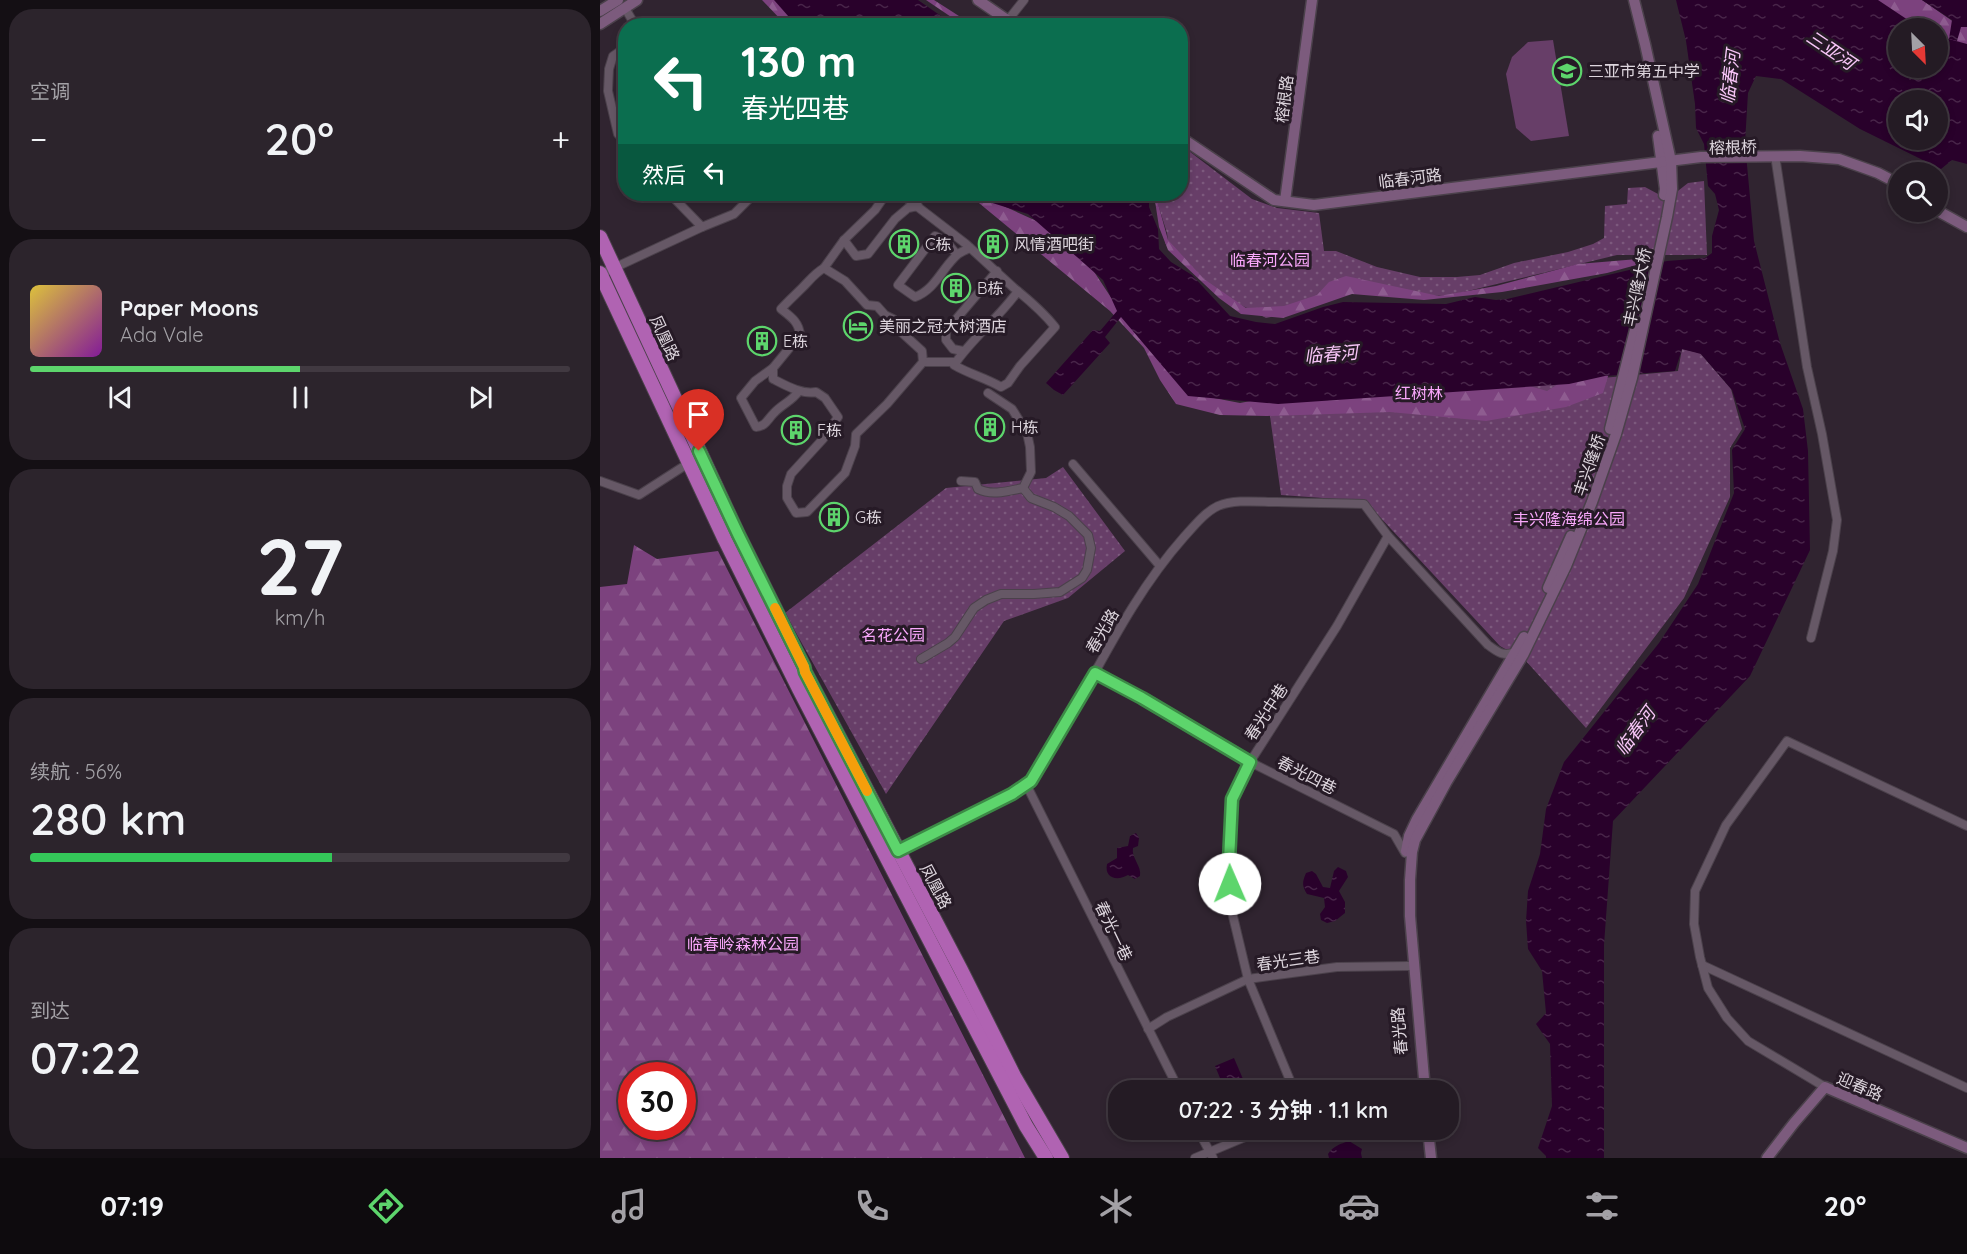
<!DOCTYPE html>
<html lang="zh">
<head>
<meta charset="utf-8">
<style>
  :root { --surface:#241b24; --page:#2c242c; --text:#f1f3f6; --muted:#a3a1a6; --line:#413941; --accent:#5dd56c }
  body { margin:0; font-family:Quicksand,"Noto Sans SC",sans-serif; background:var(--page); color:var(--text); height:100vh; display:flex; flex-direction:column; font-size:22px; white-space:nowrap }
  * { box-sizing:border-box; margin:0 }
  p { font-size:20px; color:var(--muted) }
  .icon { flex:none; width:33px; height:33px; fill:none; stroke:currentColor; stroke-width:2; stroke-linecap:round; stroke-linejoin:round }
  .map { position:relative; flex:1; overflow:hidden }
  .side { display:flex; flex-direction:column; gap:9px; padding:9px; background:#140f14; width:600px }
  .side>* { flex:none }
  .hud { position:absolute; left:18px; top:18px; width:570px; height:183px; border-radius:24px; box-shadow:0 3px 9px #0003,0 0 0 2px var(--line); background:#0b6e4f; color:#fff; overflow:hidden }
  .needle { width:39px; rotate:156deg }
  .controls { position:absolute; left:1288px; top:18px; display:grid; gap:12px }
  .controls a { display:grid; place-items:center; width:60px; height:60px; border-radius:50%; background:var(--surface); box-shadow:0 3px 9px #0003,0 0 0 2px var(--line); font-size:30px }
  .speed { position:absolute; left:18px; top:1062px; display:flex; gap:12px; font-size:30px; font-weight:700; text-align:center }
  .speed>* { display:grid; place-content:center; width:78px; height:78px; border-radius:50%; background:var(--surface); box-shadow:0 3px 9px #0003,0 0 0 2px var(--line); line-height:1 }
  .speed .limit { border:9px solid #d22; background:#fff; color:#111 }
  .pin { position:absolute; display:grid; place-items:center; width:51px; height:51px; color:#fff; margin:-62px -26px; border-radius:50% 50% 50% 0; rotate:-45deg; box-shadow:0 0 6px #0007 }
  .pin .icon { rotate:45deg }
  .me { position:absolute; width:66px; margin:-33px; rotate:359deg; stroke-linejoin:round; filter:drop-shadow(0 0 4px #0008) }
  .turn { display:flex; align-items:center; gap:21px; height:126px; padding:0 24px; font-size:27px }
  .turn .icon { width:78px; height:78px; stroke-width:2.5 }
  .turn b { display:block; font-size:42px; line-height:51px }
  .then { display:flex; align-items:center; height:57px; padding:0 24px; background:#0003; gap:12px; font-size:22px }
  .big { font-size:45px; font-weight:600; line-height:1.1 }
  .side .card { flex:1; display:flex; flex-direction:column; justify-content:center; gap:9px; min-width:0; padding:0 21px; border-radius:24px; background:var(--page) }
  .side .dial { align-items:center; gap:0 }
  .dial b { font-size:78px; line-height:1 }
  .song { display:flex; align-items:center; gap:18px }
  .cover { width:72px; height:72px; border-radius:9px; background:linear-gradient(135deg,hsl(50 70% 55%),hsl(290 70% 35%)) }
  .played { height:6px; border-radius:3px; background:linear-gradient(90deg,var(--accent) 50%,var(--line) 50%) }
  .keys { display:flex; justify-content:space-around; direction:ltr }
  .heat { display:flex; justify-content:space-between; align-items:center; font-size:33px; direction:ltr }
  .charge { height:9px; border-radius:4px; background:linear-gradient(90deg,#34c759 56%,var(--line) 0) }
  .trip { position:absolute; left:508px; top:1080px; width:351px; height:60px; border-radius:24px; background:var(--surface); box-shadow:0 3px 9px #0003,0 0 0 2px var(--line); font-weight:600; line-height:60px; text-align:center }
  .tabs { display:flex; height:96px; justify-content:space-around; align-items:center; background:#0e0b0e; color:var(--muted) }
  .tabs .icon { width:42px; height:42px }
  .tabs .current { color:var(--accent) }
  .tabs b { font-size:27px; color:var(--text) }
  main { display:flex; flex:1; min-height:0 }
  .map>svg:first-child { display:block }
</style>
</head>
<body>
<main>
<section class="side">
<div class="card"><p>空调</p>
<div class="heat"><a>−</a><b class="big">20°</b><a>+</a></div>
</div>
<div class="card">
<div class="song"><i class="cover"></i><div><b>Paper Moons</b><p>Ada Vale</p></div></div>
<div class="played"></div>
<div class="keys"><svg class="icon" aria-label="previous" viewBox="0 0 24 24"><path d="M18 5L8 12l10 7zM5 5v14"/></svg><svg class="icon" aria-label="pause" viewBox="0 0 24 24"><path d="M8 5v14M16 5v14"/></svg><svg class="icon" aria-label="next" viewBox="0 0 24 24"><path d="M6 5l10 7-10 7zM19 5v14"/></svg></div>
</div>
<div class="card dial"><b>27</b><p>km/h</p></div>
<div class="card"><p>续航 · 56%</p><b class="big">280 km</b><div class="charge"></div></div>
<div class="card"><p>到达</p><b class="big">07:22</b></div>
</section>
<div class="map">
<svg width="1367" height="1158" viewBox="0 0 1367 1158">
  <defs>
    <pattern id="grass-dots" width="8" height="8" patternUnits="userSpaceOnUse" patternTransform="scale(1.5)"><rect width="8" height="8" fill="#673e68"/><path d="M2 2h.1M6 6h.1" fill="none" stroke="#7c597d" stroke-width="1.8" stroke-linecap="round"/></pattern>
    <pattern id="forest-firs" width="22" height="20" patternUnits="userSpaceOnUse" patternTransform="scale(1.5)"><rect width="22" height="20" fill="#7c427e"/><path d="M5 1l3.5 6h-7zM16 11l3.5 6h-7z" fill="#8e5c90"/></pattern>
    <pattern id="water-ripples" width="26" height="14" patternUnits="userSpaceOnUse" patternTransform="scale(1.5)"><rect width="26" height="14" fill="#29012b"/><path d="M2 4q2-2 4 0t4 0M15 11q2-2 4 0t4 0" fill="none" stroke="#482549"/></pattern>
  </defs>
  <rect width="100%" height="100%" fill="#302430"/>
  <!-- grass -->
  <g fill="url(#grass-dots)">
    <polygon points="581,145 652,199 677,208 719,213 724,251 736,251 777,267 820,277 857,277 880,275 914,263 968,252 993,244 1004,238 1005,206 1027,204 1028,188 1045,187 1073,202 1074,194 1088,183 1104,181 1107,255 1017,255 847,296 729,292 697,311 666,318 620,294 565,243 568,240 567,233 555,195 580,194"/>
    <polygon points="1082,349 1100,353 1131,389 1142,429 1130,448 1130,497 1084,598 986,728 926,661 900,646 765,501 681,495 669,409 1078,371"/>
    <polygon points="463,467 525,551 468,598 404,621 286,794 185,613 346,488 446,478"/>
  </g>
  <!-- forest -->
  <g fill="url(#forest-firs)" fill-rule="evenodd">
    <polygon points="162,0 176,0 197,25 186,25"/>
    <polygon points="326,0 334,0 373,25 363,25"/>
    <polygon points="1265,0 1322,0 1361,27 1367,27 1367,50 1338,42 1338,28 1306,28"/>
    <polygon points="368,194 382,194 386,198 441,223 487,261 512,299 588,393 640,403 724,387 922,384 947,391 974,374 1021,333 1003,393 966,407 886,421 790,412 667,416 620,415 576,404 560,380 544,348 510,311"/>
    <polygon points="557,194 560,194 557,200 568,240 604,279 646,308 684,306 717,295 729,282 746,276 839,296 896,286 978,264 1038,259 1040,264 1007,273 902,292 824,300 752,294 683,318 641,314 619,298 568,250 559,227 555,201"/>
    <path d="M34 545 57 559 118 551 425 1158H0V587L27 584ZM32 1076H82V1126H32Z"/>
  </g>
  <!-- pitch -->
  <polygon fill="#673e68" points="953,40 969,136 931,141 916,128 906,74 912,57 928,42"/>
  <!-- water -->
  <g fill="url(#water-ripples)" fill-rule="evenodd">
    <polygon points="174,0 318,0 354,25 196,25"/>
    <path d="M1076 0H1278L1320 28H1299V68H1338V36L1367 44V164L1352 160 1341 169 1260 129 1181 79 1156 76 1148 93 1145 143 1154 241 1180 343 1203 409 1208 451 1210 550 1150 676 1013 821 1004 945V1158H946V1156L938 1148 952 1106 950 1044 936 1024 946 1013 942 971 928 949 926 921 928 891 940 854 946 809 964 762 1059 643 1098 584 1134 493 1132 450 1145 429 1132 390 1101 354 1082 349 1075 371 1005 376 969 384 678 404 588 396 521 317 505 337 510 343 463 395 454 390 446 383 493 330 500 331 517 311 503 280 428 214 386 201 380 194H549V207L558 229 559 249 571 262 592 275 630 316 656 322 675 324 723 307 743 302 846 304 875 297 896 300 907 299 1067 261 1105 258 1112 253V236L1119 210 1115 194 1108 186 1104 144 1096 128 1095 104 1086 41ZM1299 100H1338V140H1299Z"/>
    <polygon points="1322,0 1367,0 1367,27 1361,27 1357,41 1349,39 1352,20"/>
    <path d="M536 833 539 838 538 846 533 848C531 858 542 866 540 876L535 879 528 875C518 881 504 879 507 864L517 858V848L528 846 530 836Z"/>
    <path d="M738 867 746 871 748 877 739 891 745 902V913L735 921 727 923 721 920 720 914 725 907 724 898 707 894C702 886 702 882 706 873L712 871 716 874 723 887 730 888 734 871Z"/>
    <polygon points="634,1058 646,1086 636,1090 625,1090 615,1066"/>
    <path d="M749 1141 762 1149 761 1153 762 1158H729L728 1154C733 1146 740 1144 749 1141Z"/>
  </g>
  <g fill="none" stroke-linecap="round" stroke-linejoin="round">
    <!-- street casing -->
    <g stroke="#4b414b" stroke-width="10">
      <g id="street">
        <polyline points="25,8 32,20 41,26"/>
        <polyline points="408,20 424,0"/>
        <polyline points="26,47 13,56 9,69 8,91 18,134 26,142"/>
        <polyline points="1176,162 1207,367 1222,434 1237,520 1233,551 1211,638"/>
        <polyline points="70,194 102,227 134,214 154,194"/>
        <polyline points="286,194 275,210 244,240 224,268 245,281 267,305 277,306 285,315 293,319 299,330 322,351 323,362 356,362"/>
        <path d="M301 194 366 244 414 288C429 300 443 312 455 327L420 366 408 383 401 387C386 378 369 374 354 365 372 338 399 318 418 291"/>
        <polyline points="244,240 256,256 268,254 295,219 308,208 318,206"/>
        <path d="M357 255 346 241 335 236 298 285 315 297C335 290 342 268 357 255 360 252 366 250 370 248"/>
        <path d="M224 268C215 273 210 280 202 288 195 295 188 301 181 309 191 317 199 322 200 335L173 368V379C185 385 202 395 216 392L225 398 238 417 223 439 191 474 187 486V498L196 513 207 512 245 473 255 446 256 434 287 404 323 362"/>
        <polyline points="1,274 102,227"/>
        <polyline points="363,351 353,349 346,340 346,331 397,271"/>
        <path d="M173 368 155 381 141 398 156 427C166 426 167 420 174 413 182 404 191 402 199 391"/>
        <polyline points="473,464 560,566"/>
        <polyline points="0,481 39,495 81,468 89,464"/>
        <path d="M361 481 375 482 378 489C392 496 408 491 423 488L431 472 430 447 427 433 412 409 388 393"/>
        <polyline points="321,659 348,643 355,637 374,608 386,600 401,594 434,594 460,592 482,578 487,570 491,548 488,535 469,516 454,507 431,498 423,488"/>
        <polyline points="495,673 542,698 650,762 794,834 805,853"/>
        <polyline points="426,784 579,1090"/>
        <path d="M298 851 412 794 431 781C485 702 520 609 584 537 594 526 605 512 618 506 635 499 659 502 677 502 706 503 735 503 764 504L788 536 888 645C898 652 903 657 915 652"/>
        <polyline points="1102,965 1367,1088"/>
        <polyline points="548,1029 567,1017 648,979 737,967 809,966"/>
        <polyline points="1225,1087 1148,1041 1127,1018 1108,988 1100,957 1094,924 1095,891 1126,825 1187,741 1367,826"/>
        <polyline points="694,1090 648,979 631,908 629,861 632,799 650,762 737,626 788,536"/>
        <polyline points="598,1130 613,1158"/>
        <polyline points="595,1158 662,1130"/>
      </g>
    </g>
    <!-- secondary casing -->
    <g stroke="#4b414b" stroke-width="13">
      <g id="secondary">
        <polyline points="378,0 416,26"/>
        <polyline points="0,11 18,0"/>
        <polyline points="0,24 37,0"/>
        <polyline points="1058,136 1065,189 1064,195"/>
        <polyline points="580,137 674,200 714,205 1101,157 1200,156 1239,159 1278,173 1299,184"/>
        <polyline points="685,201 712,0"/>
        <polyline points="1338,211 1367,227"/>
        <polyline points="1010,429 1037,322"/>
        <polyline points="948,588 971,536"/>
        <polyline points="806,851 809,836 817,819 924,637"/>
        <polyline points="825,1090 810,916 810,880 812,852 815,840 846,783 923,655 966,566 992,502 1016,434 1032,378 1067,217 1072,189 1071,161 1045,44 1034,0"/>
        <polyline points="828,1130 831,1158"/>
        <polyline points="1167,1158 1194,1123 1225,1087 1367,1148"/>
      </g>
    </g>
    <!-- highway casing -->
    <g stroke="#4b414b" stroke-width="16">
      <g id="highway">
        <polyline points="0,237 138,534 204,667 205,672 361,970 414,1076 462,1158"/>
        <polyline points="0,273 125,540 199,689 426,1126 446,1158"/>
      </g>
    </g>
    <!-- street -->
    <use href="#street" stroke="#665866" stroke-width="8"/>
    <!-- secondary -->
    <use href="#secondary" stroke="#7c5b7d" stroke-width="10"/>
    <!-- highway -->
    <use href="#highway" stroke="#b063b2" stroke-width="14"/>
  </g>
  <g fill="none" stroke-linecap="round" stroke-linejoin="round">
    <!-- route casing -->
    <g stroke="#3c8a46" stroke-width="15">
      <polyline id="route" points="99,451 138,534 204,667 205,672 298,851 412,794 431,781 495,673 542,698 650,762 632,799 629,861 630,884"/>
    </g>
    <!-- route -->
    <use href="#route" stroke="#5dd56c" stroke-width="10"/>
    <!-- slow -->
    <polyline stroke="#f59e0b" stroke-width="10" points="175,608 204,667 205,672 267,791"/>
  </g>
  <!-- icons -->
  <defs>
    <g id="school-ring" transform="scale(1.5)"><circle r="9.5" fill="#261a26" stroke="#5dd56c" stroke-width="1.5"/><path d="M0-5L7-2L0 1L-7-2ZM-4 1L0 2.5L4 1V4Q0 6-4 4Z" fill="#5dd56c"/></g>
    <g id="building-ring" transform="scale(1.5)"><circle r="9.5" fill="#261a26" stroke="#5dd56c" stroke-width="1.5"/><path d="M-4-6H4V6H1V3H-1V6H-4ZM-2.5-4.3h1.7v1.8h-1.7ZM.8-4.3h1.7v1.8H.8ZM-2.5-1h1.7V.8h-1.7ZM.8-1h1.7V.8H.8Z" fill="#5dd56c"/></g>
    <g id="hotel-ring" transform="scale(1.5)"><circle r="9.5" fill="#261a26" stroke="#5dd56c" stroke-width="1.5"/><path d="M-6-4.5h1.5V1H6V5H4.5V3h-9V5H-6ZM-4 0a1.8 1.8 0 1 1 3.6 0ZM.5 0V-2.5h3Q6-2.5 6 0Z" fill="#5dd56c"/></g>
  </defs>
  <g fill-rule="evenodd">
    <use href="#school-ring" x="967" y="71"/>
    <use href="#building-ring" x="304" y="244"/>
    <use href="#building-ring" x="393" y="244"/>
    <use href="#building-ring" x="356" y="288"/>
    <use href="#hotel-ring" x="258" y="326"/>
    <use href="#building-ring" x="162" y="341"/>
    <use href="#building-ring" x="390" y="427"/>
    <use href="#building-ring" x="196" y="430"/>
    <use href="#building-ring" x="234" y="517"/>
  </g>
  <g text-anchor="middle" dominant-baseline="central" stroke-width="6" stroke-linejoin="round" paint-order="stroke">
    <!-- poi labels -->
    <g font-size="16" fill="#ddd5dd" stroke="#261a26" text-anchor="start">
      <text x="988" y="71">三亚市第五中学</text>
      <text x="325" y="244">C栋</text>
      <text x="414" y="244">风情酒吧街</text>
      <text x="377" y="288">B栋</text>
      <text x="279" y="326">美丽之冠大树酒店</text>
      <text x="183" y="341">E栋</text>
      <text x="411" y="427">H栋</text>
      <text x="217" y="430">F栋</text>
      <text x="255" y="517">G栋</text>
    </g>
    <!-- street labels -->
    <g font-size="16" fill="#ddd5dd" stroke="#261a26">
      <text transform="translate(684 99) rotate(-83)">榕根路</text>
      <text transform="translate(1133 147) rotate(-1)">榕根桥</text>
      <text transform="translate(810 178) rotate(-7)">临春河路</text>
      <text transform="translate(1037 287) rotate(-78)">丰兴隆大桥</text>
      <text transform="translate(65 338) rotate(65)">凤凰路</text>
      <text transform="translate(989 465) rotate(-71)">丰兴隆桥</text>
      <text transform="translate(502 631) rotate(-60)">春光路</text>
      <text transform="translate(666 712) rotate(-57)">春光中巷</text>
      <text transform="translate(707 775) rotate(27)">春光四巷</text>
      <text transform="translate(336 886) rotate(62)">凤凰路</text>
      <text transform="translate(514 931) rotate(64)">春光一巷</text>
      <text transform="translate(688 960) rotate(-8)">春光三巷</text>
      <text transform="translate(799 1031) rotate(-95)">春光路</text>
      <text transform="translate(1260 1086) rotate(23)">迎春路</text>
    </g>
    <!-- park labels -->
    <g font-size="16" fill="#faa8fc" stroke="#261a26">
      <text x="670" y="260">临春河公园</text>
      <text x="819" y="393">红树林</text>
      <text x="969" y="519">丰兴隆海绵公园</text>
      <text x="293" y="635">名花公园</text>
      <text x="143" y="944">临春岭森林公园</text>
    </g>
    <!-- water labels -->
    <g font-size="18" font-style="italic" fill="#f8c6f8" stroke="#261a26">
      <text transform="translate(1231 50) rotate(34)">三亚河</text>
      <text transform="translate(1130 77) rotate(-83)">临春河</text>
      <text transform="translate(731 354) rotate(-5)">临春河</text>
      <text transform="translate(1035 731) rotate(-54)">临春河</text>
    </g>
  </g>
</svg>
<div class="controls">
<a><svg class="needle" viewBox="-14 -14 28 28"><path d="M0-13l5 13h-10z" fill="#e53935"/><path d="M0 13l5-13h-10z" fill="#a3a1a6"/></svg></a>
<a><svg class="icon" aria-label="sound" viewBox="0 0 24 24"><path d="M4 9h4l5-4v14l-5-4H4zM17 9q2 3 0 6"/></svg></a>
<a><svg class="icon" aria-label="search" viewBox="0 0 24 24"><circle cx="10" cy="10" r="6"/><path d="M15 15l6 6"/></svg></a>
</div>
<div class="speed"><div class="limit">30</div></div>
<div class="pin" style="left:99px;top:451px;background:#d93025"><svg class="icon" aria-label="arrive" viewBox="0 0 24 24"><path d="M6 21V4h12l-3 4 3 4H6"/></svg></div>
<svg class="me" style="left:630px;top:884px" viewBox="-20 -20 40 40"><circle r="19" fill="#fff"/><path d="M0-13L10 11 0 6-10 11z" fill="#5dd56c"/></svg>
<div class="trip">07:22 · 3 分钟 · 1.1 km</div>
<div class="hud">
<div class="turn"><svg class="icon" aria-label="left" viewBox="0 0 24 24"><path d="M17 20v-9H6M10 6l-5 5 5 5"/></svg><div><b>130 m</b>春光四巷</div></div>
<div class="then">然后<svg class="icon" aria-label="left" viewBox="0 0 24 24"><path d="M17 20v-9H6M10 6l-5 5 5 5"/></svg></div>
</div>
</div>
</main>
<nav class="tabs">
<b>07:19</b>
<svg class="icon current" aria-label="directions" viewBox="0 0 24 24"><path d="M12 3l9 9-9 9-9-9zM9 14v-3h6M13 9l2 2-2 2"/></svg>
<svg class="icon" aria-label="music" viewBox="0 0 24 24"><path d="M9 18V5l10-2v13"/><circle cx="6" cy="18" r="3"/><circle cx="16" cy="16" r="3"/></svg>
<svg class="icon" aria-label="phone" viewBox="0 0 24 24"><path d="M5 4h4l2 5-3 2q2 4 5 5l2-3 5 2v4C11 20 4 13 5 4z"/></svg>
<svg class="icon" aria-label="climate" viewBox="0 0 24 24"><path d="M12 3v18M4 7l16 10M4 17L20 7"/></svg>
<svg class="icon" aria-label="car" viewBox="0 0 24 24"><path d="M5 17H2v-5l4-1 3-4h7l3 4 3 1v5h-3M9 17h6M6 11h13"/><circle cx="7" cy="17" r="2"/><circle cx="17" cy="17" r="2"/></svg>
<svg class="icon" aria-label="filters" viewBox="0 0 24 24"><path d="M4 7h16M4 17h16"/><circle cx="9" cy="7" r="2"/><circle cx="15" cy="17" r="2"/></svg>
<b>20°</b>
</nav>
</body>
</html>
